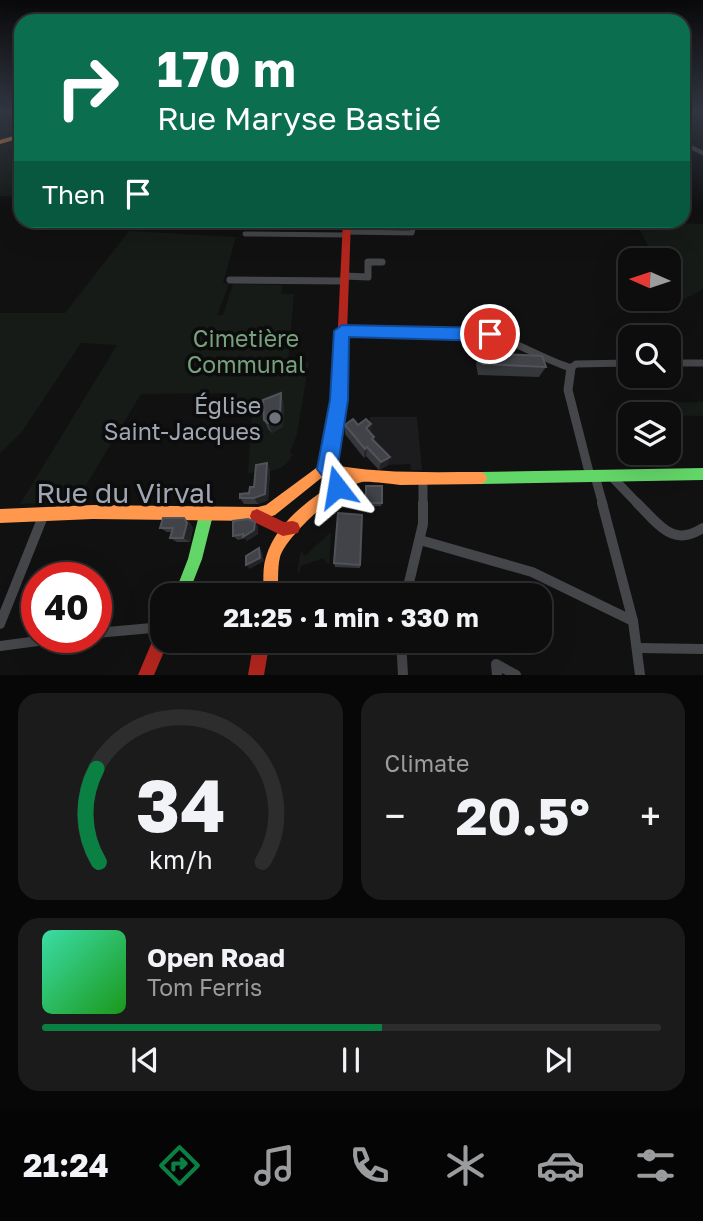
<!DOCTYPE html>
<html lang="en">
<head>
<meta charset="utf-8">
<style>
  :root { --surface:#0d0d0e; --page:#1b1b1c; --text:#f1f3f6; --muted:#9a9c9e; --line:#2d2d2e; --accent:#0b8043 }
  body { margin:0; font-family:"Golos Text",sans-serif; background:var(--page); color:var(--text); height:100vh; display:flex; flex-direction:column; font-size:26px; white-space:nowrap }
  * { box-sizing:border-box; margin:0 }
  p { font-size:23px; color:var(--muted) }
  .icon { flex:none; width:38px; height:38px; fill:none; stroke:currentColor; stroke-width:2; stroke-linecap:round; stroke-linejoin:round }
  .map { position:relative; height:675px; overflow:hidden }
  .drawer { display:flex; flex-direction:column; gap:18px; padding:18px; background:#070708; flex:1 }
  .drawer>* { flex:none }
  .hud { position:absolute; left:14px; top:14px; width:676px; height:214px; border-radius:21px; box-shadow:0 7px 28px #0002,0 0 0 2px var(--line); background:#0b6e4f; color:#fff; overflow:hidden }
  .needle { width:46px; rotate:273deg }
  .controls { position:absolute; left:618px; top:248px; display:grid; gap:14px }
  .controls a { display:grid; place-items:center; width:63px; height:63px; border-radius:14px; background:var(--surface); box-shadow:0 7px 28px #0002,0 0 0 2px var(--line); font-size:35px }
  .speed { position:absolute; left:21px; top:562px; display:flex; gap:14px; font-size:35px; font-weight:700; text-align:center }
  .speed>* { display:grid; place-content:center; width:91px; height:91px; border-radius:50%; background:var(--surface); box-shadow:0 7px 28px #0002,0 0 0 2px var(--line); line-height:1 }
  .speed .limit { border:10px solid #d22; background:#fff; color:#111 }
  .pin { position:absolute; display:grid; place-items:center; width:60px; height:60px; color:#fff; margin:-30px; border:4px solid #fff; border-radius:50%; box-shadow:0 2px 7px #0007 }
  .me { position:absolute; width:77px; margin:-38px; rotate:346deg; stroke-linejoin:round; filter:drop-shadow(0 0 5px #0008) }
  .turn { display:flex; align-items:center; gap:24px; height:147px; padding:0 28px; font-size:32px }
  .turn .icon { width:91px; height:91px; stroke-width:2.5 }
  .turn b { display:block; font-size:49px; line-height:60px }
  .then { display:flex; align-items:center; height:66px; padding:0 28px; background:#0003; gap:14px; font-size:26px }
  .big { font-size:52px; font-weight:700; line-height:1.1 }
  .drawer .widget { flex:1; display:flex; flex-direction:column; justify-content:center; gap:10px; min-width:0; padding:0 24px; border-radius:21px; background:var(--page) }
  .drawer .dial { align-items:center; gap:0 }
  .dial svg { height:182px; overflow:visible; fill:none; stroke:var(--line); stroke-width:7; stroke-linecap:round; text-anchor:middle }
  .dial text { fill:var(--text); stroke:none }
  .song { display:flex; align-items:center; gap:21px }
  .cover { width:84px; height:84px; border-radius:10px; background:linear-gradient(135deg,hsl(160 70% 55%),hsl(120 70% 35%)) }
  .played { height:7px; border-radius:4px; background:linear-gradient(90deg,var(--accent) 55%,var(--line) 55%) }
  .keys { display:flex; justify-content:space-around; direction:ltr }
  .heat { display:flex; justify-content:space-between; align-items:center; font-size:38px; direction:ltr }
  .drawer .tiles { flex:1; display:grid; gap:18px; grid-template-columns:1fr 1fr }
  .widget:last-child { grid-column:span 2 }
  .trip { position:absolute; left:150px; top:583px; width:402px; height:70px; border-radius:21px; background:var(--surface); box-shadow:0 7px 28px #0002,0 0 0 2px var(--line); font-weight:700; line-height:70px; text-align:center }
  .tabs { display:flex; height:112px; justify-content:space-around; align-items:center; background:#050506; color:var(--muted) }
  .tabs .icon { width:49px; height:49px }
  .tabs .on { color:var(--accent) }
  .tabs b { font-size:32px; color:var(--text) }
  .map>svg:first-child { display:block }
</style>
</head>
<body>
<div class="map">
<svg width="703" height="675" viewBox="0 0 703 675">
  <rect width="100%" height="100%" fill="#111112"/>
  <!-- built -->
  <polygon fill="#1c1c1e" points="370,417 417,417 422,470 411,470 410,464 388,465 375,451 366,428 370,426"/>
  <!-- green -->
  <g fill="#161b17">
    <polygon points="0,112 21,112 21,135 0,141"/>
    <polygon points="21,138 21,197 0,196 0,144"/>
    <polygon points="641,221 703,224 703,289 679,302 669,284 668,261 634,260 651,252 640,230"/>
    <path d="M129 231 236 237 223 283 229 284 217 315H223L233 284 282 285 281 294H294L288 363 309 362 297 434 290 452 293 454C281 475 271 470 248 473L252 411 234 412 237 393 141 394 76 502 20 504 117 345 81 343 21 433 0 453V313H65Z"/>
    <polygon points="703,402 703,416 639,415 632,403"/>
    <polygon points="331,532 329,565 323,558 301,566 299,574 297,571 301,551 305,556"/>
  </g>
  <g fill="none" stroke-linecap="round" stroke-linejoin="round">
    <!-- stream -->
    <polyline stroke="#242b33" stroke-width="2" points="0,140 21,134"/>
    <!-- street-far4 -->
    <polyline stroke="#45464a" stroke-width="4.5" points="682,143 703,153"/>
    <!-- street-far3 -->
    <g stroke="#45464a" stroke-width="5">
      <polyline points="415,222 502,224 500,220"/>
      <polyline points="346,232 412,233 415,220"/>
      <polyline points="245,234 345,235"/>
      <polyline points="368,263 382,262"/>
    </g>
    <!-- street-far2 -->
    <g stroke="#45464a" stroke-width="7">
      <polyline points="344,276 368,277 368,262 382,262"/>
      <polyline points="230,280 344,281"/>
      <path d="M342 331 490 334C518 343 543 359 571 368"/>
      <polyline points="668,363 703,363"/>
      <polyline points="571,368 576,364 630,363"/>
    </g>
    <!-- street-far1 -->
    <g stroke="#45464a" stroke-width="9">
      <polyline points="571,368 568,390 590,476"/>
      <polyline points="595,476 603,505"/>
      <polyline points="611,476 639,505"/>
      <polyline points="423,478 423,505"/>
    </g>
    <!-- street -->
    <g stroke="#45464a" stroke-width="10">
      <polyline points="602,503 633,621 640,675"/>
      <path d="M637 503C659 524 672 548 703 528"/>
      <polyline points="420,540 532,572 633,621"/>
      <polyline points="406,595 423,524 423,503"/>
      <polyline points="0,624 44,514"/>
      <polyline points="96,633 163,627"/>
      <polyline points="401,640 403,675"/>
      <polyline points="0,646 68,637"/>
      <polyline points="638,648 703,649"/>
      <polyline points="497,675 496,664 516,675"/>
    </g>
    <!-- fast -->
    <g fill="#63d668" fill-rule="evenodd">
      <polygon points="703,468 703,480 481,484 477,482 475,478 477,474 481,472"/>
      <polygon points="206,508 211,510 213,515 202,559 188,595 174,595 188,559 199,515 201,510"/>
    </g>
    <!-- slow -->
    <g fill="#ff974d" fill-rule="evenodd">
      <polygon points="21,134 21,138 0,144 0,140"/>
      <path d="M323 463C375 474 428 472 481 472L485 474 487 478 485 482 481 484C454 484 427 485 400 485 390 484 370 481 362 482 341 486 286 536 280 557 277 569 279 583 277 595H263C264 582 262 569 266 557 276 522 312 497 341 479L325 475 275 515 258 521 93 519 0 523V509L93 505 258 507 266 505Z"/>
    </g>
    <!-- jam -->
    <g fill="#b3261e" fill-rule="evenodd">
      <polygon points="343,220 351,220 345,390 333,469 331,473 327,475 323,473 321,469 335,390"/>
      <polygon points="257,509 284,522 293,521 298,523 300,528 298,533 283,536 252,521 250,516 252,511"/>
      <polygon points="163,628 163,640 169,640 154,675 138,675 157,630"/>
      <polygon points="254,640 270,640 264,675 248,675"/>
    </g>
  </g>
  <!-- wall -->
  <g fill="#36373b">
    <polygon points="480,353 546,367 539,377 478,375 476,364"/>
    <polygon points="284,403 283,427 272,433 268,429 264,420"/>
    <polygon points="371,424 371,433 374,437 374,441 388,465 379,470 366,456 364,458 345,434 345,425"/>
    <polygon points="267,463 270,471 268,500 258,504 244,504 240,498 249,493 254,487"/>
    <polygon points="366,486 382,503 381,506 365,507"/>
    <polygon points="362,515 360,568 335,567 334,563"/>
    <polygon points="184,518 190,523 193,528 190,542 177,542 170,538 172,532 167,532 160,528"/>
    <polygon points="255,522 258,527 258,534 247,541 245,538 238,540 233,536"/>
  </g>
  <!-- shaded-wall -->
  <g fill="#222325">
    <polygon points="281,393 284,403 283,427 272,433 268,423"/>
    <polygon points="371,424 371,433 366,428"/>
    <polygon points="367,447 366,456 364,458 365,449"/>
    <polygon points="390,457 388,465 379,470 381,462"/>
    <polygon points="267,463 270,471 268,500 258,504 254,498"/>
    <polygon points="184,518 190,523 193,528 190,542 183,538"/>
    <polygon points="255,522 258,527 258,534 247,541 243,537"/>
    <polygon points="259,548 262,552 264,561 250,569 246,565"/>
  </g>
  <!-- building -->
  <g fill="#424348" stroke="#505359" stroke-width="2">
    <polygon points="480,353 542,356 546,367 482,364"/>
    <polygon points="281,393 280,417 268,423 264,420 263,400"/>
    <polygon points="353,419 358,425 366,419 371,424 366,428 374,437 372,439 390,457 381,462 367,447 365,449 345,425"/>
    <polygon points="267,463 265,494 254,498 240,498 240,494 249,493 250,487 254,487 256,465"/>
    <rect x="366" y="486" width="16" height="17"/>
    <polygon points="338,513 362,515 360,565 334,563"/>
    <polygon points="163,518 184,518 187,523 183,538 170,538 173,528 160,528"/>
    <polygon points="248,519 255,522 254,530 243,537 243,534 233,536 233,521"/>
    <polygon points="259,548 260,558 246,565 246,556"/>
  </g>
  <!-- sky -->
  <linearGradient id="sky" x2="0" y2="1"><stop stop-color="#09090a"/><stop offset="0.54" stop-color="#323844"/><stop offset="1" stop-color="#323844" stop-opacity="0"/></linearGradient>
  <rect width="703" height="207" fill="url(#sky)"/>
  <!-- route -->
  <path fill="#1a73e8" stroke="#114b97" stroke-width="2" d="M342 325 490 328 498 334 490 341 349 337 348 400 338 465C348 474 349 482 344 494L337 498 329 494 327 482 317 469 330 400 334 331Z"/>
  <!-- markers -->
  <circle fill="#6f727b" stroke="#0c0c0d" stroke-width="2.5" cx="275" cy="418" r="7"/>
  <g text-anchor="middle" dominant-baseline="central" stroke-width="7" stroke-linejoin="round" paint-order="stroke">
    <!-- park labels -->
    <g font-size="23" fill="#76a17c" stroke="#0c0c0d">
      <text x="246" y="338">Cimetière<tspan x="246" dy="26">Communal</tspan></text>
    </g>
    <!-- poi labels -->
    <g font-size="23" fill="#a1a6b4" stroke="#0c0c0d" text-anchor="end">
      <text x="261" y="405">Église<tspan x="261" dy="26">Saint-Jacques</tspan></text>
    </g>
    <!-- near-street labels -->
    <g font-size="28" fill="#a1a6b4" stroke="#0c0c0d">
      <text x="125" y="492">Rue du Virval</text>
    </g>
  </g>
</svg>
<div class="controls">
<a><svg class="needle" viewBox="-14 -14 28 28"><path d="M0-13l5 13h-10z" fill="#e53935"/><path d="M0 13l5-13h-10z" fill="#9a9c9e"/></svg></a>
<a><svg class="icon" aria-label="search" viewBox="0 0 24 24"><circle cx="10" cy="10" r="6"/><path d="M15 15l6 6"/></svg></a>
<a><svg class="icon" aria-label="layers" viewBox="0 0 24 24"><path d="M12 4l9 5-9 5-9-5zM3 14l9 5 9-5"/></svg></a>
</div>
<div class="speed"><div class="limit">40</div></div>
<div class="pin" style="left:490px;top:334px;background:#d93025"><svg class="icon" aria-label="arrive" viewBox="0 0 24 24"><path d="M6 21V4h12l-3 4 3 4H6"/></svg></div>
<svg class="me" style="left:337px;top:487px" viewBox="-20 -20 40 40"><path d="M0-17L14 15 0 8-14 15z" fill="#1a73e8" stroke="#fff" stroke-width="4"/></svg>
<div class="trip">21:25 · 1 min · 330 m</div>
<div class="hud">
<div class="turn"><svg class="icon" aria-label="right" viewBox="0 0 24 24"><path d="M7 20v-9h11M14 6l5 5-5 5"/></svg><div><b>170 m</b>Rue Maryse Bastié</div></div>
<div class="then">Then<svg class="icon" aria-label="arrive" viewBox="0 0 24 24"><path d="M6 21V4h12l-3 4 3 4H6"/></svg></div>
</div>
</div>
<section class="drawer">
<div class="tiles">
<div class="widget dial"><svg viewBox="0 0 100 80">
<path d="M14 69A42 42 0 1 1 86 69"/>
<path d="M14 69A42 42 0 0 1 13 28" stroke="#0b8043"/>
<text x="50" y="56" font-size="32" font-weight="700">34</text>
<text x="50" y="72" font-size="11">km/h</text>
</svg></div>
<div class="widget"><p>Climate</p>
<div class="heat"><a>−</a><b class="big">20.5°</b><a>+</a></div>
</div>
<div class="widget">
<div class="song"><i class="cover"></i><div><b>Open Road</b><p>Tom Ferris</p></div></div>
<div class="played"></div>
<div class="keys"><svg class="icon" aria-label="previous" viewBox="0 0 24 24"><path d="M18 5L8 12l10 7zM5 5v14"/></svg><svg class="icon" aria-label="pause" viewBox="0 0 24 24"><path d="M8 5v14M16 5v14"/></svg><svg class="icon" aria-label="next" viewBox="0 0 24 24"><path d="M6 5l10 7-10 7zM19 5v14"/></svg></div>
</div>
</div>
</section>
<nav class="tabs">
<b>21:24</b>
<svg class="icon on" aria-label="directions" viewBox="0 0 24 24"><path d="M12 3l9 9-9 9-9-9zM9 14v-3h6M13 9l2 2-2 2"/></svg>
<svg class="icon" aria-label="music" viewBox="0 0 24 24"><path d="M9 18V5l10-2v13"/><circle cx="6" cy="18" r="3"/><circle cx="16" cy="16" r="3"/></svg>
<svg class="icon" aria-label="phone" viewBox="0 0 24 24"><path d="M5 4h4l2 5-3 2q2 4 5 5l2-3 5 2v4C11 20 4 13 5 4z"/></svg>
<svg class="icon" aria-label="climate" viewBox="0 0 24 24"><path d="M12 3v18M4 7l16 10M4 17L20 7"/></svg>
<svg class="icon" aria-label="car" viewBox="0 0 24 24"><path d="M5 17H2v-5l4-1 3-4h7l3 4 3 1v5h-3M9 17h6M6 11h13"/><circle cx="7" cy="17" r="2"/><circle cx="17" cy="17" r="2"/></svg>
<svg class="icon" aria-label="filters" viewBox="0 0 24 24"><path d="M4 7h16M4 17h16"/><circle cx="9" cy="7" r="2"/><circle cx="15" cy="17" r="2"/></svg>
</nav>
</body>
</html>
